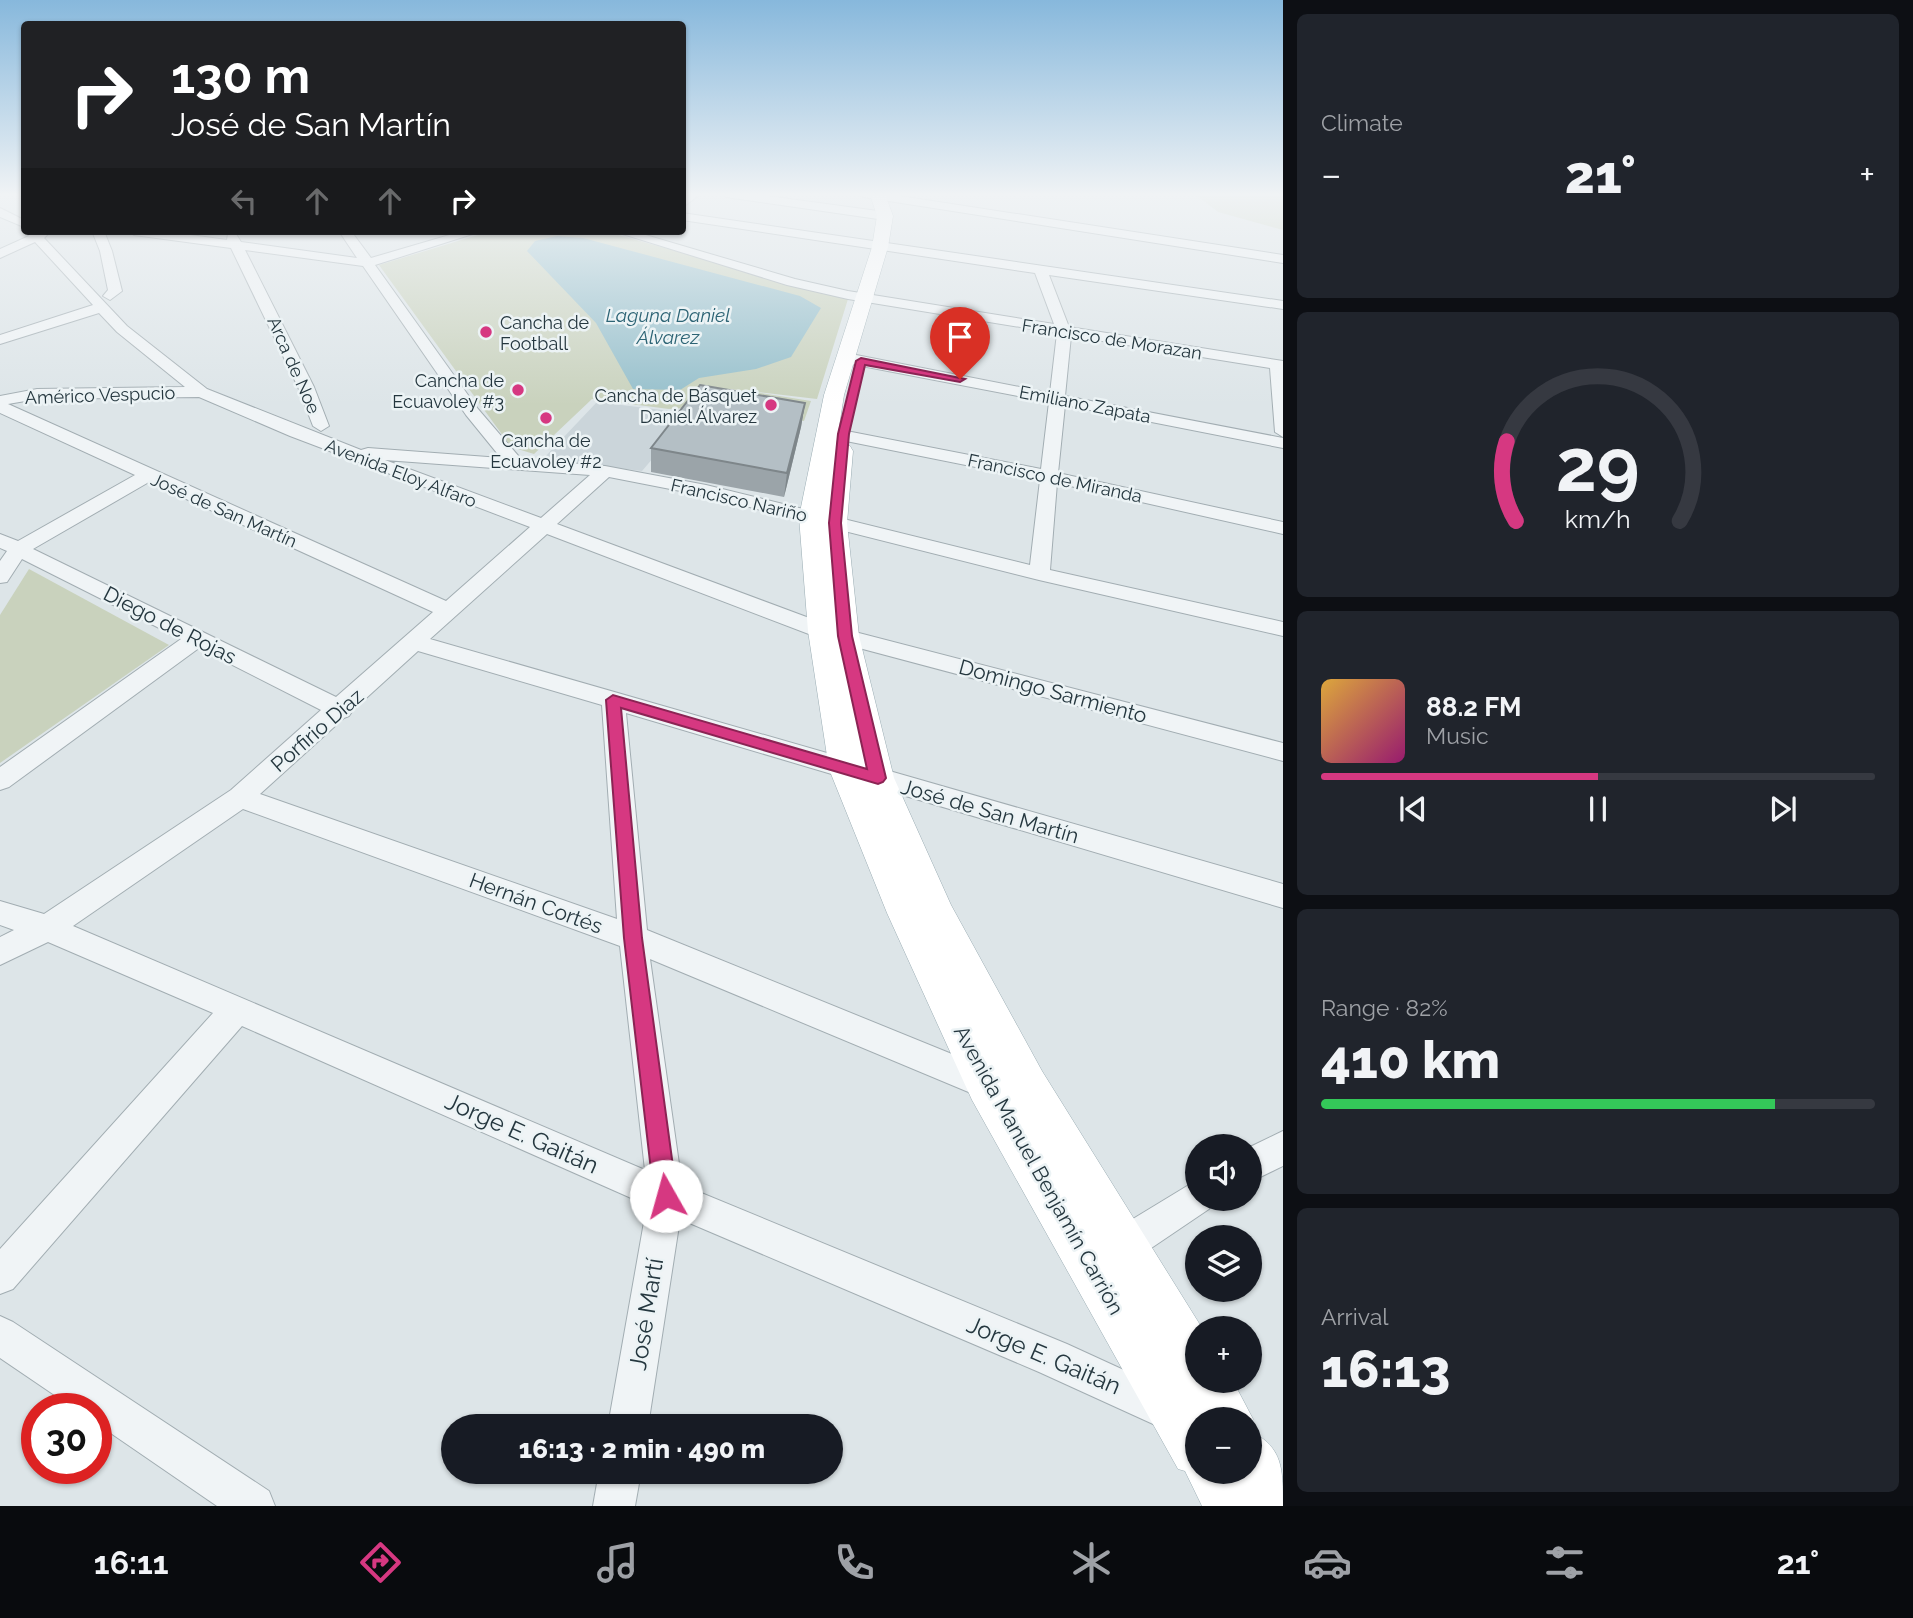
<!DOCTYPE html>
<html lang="en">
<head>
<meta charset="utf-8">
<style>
  :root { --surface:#171b24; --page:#20242c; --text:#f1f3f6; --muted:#9ea1a6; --line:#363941; --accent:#d63881 }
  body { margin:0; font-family:Raleway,sans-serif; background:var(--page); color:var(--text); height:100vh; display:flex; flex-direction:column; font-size:26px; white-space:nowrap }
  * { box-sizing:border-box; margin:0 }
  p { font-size:23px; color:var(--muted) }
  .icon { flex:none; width:38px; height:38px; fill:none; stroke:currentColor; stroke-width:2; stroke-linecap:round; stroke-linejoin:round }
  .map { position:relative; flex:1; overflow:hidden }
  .drawer { display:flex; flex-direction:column; gap:14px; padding:14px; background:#0d0f14; width:630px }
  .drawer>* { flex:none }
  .guide { position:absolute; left:21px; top:21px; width:665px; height:214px; border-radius:7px; box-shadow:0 2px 5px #0004; background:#202124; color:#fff; overflow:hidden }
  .controls { position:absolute; left:1185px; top:1134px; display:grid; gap:14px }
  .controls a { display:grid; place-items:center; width:77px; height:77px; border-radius:50%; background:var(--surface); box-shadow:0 2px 5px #0004; font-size:35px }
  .speed { position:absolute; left:21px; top:1393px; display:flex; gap:14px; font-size:35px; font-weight:700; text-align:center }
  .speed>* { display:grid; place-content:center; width:91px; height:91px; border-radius:50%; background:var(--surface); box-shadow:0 2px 5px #0004; line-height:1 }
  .speed .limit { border:10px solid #d22; background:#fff; color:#111 }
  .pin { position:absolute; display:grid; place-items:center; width:60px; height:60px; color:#fff; margin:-72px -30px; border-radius:50% 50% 50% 0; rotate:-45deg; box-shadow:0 0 7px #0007 }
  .pin .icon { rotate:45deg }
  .me { position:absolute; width:77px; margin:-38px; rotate:353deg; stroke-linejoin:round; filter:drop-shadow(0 0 5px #0008) }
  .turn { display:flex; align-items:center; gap:24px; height:147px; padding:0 35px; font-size:32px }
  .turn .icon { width:91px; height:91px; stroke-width:2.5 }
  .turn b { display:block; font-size:49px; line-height:60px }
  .lanes { display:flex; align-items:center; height:66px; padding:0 35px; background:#0003; justify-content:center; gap:35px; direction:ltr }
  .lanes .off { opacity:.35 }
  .big { font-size:52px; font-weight:800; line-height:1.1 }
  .drawer .widget { flex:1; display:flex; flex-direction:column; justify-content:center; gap:10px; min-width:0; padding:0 24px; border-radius:10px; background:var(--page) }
  .drawer .dial { align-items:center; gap:0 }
  .dial svg { height:182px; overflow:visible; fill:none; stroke:var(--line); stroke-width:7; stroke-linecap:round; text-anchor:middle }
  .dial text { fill:var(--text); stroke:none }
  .song { display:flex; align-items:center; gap:21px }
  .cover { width:84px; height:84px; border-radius:10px; background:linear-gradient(135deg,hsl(40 70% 55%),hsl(320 70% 35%)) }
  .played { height:7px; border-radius:4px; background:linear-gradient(90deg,var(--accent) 50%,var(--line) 50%) }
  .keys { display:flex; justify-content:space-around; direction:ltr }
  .heat { display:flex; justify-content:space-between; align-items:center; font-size:38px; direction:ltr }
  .charge { height:10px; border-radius:5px; background:linear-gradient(90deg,#34c759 82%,var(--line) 0) }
  .trip { position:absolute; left:441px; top:1414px; width:402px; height:70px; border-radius:35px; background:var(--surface); box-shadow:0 2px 5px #0004; font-weight:800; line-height:70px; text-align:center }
  .menu { display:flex; height:112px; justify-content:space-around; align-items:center; background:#090b0e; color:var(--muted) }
  .menu .icon { width:49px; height:49px }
  .menu .on { color:var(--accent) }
  .menu b { font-size:32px; color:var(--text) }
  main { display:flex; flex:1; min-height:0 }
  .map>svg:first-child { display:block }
</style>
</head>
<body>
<main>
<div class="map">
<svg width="1283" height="1506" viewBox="0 0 1283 1506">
  <rect width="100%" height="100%" fill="#dde5e8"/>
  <!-- built -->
  <polygon fill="#cbd5da" points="597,402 670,411 689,416 642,471 543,459"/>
  <!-- green -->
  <g fill="#c9d2bd">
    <polygon points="1195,194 1283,194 1283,230 1218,212"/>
    <polygon points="491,231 604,231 848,299 817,399 742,390 811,401 804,421 731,410 739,390 726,389 716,406 669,409 592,399 534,454 511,447 379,265"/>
    <polygon points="29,569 169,645 0,763 0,615"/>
  </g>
  <!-- water -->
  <polygon fill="#95bfcb" points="557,236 583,238 800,296 821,308 791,357 756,369 699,378 680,390 633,389 596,323 527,251 535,241"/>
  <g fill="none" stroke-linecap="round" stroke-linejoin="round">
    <!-- minor casing -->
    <g stroke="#a2adb2" stroke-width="2">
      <g id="minor">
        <polygon points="688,194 700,194 682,208 682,199"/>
        <polygon points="721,194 753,194 885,212 891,216 885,220 726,197"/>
        <polygon points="858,194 887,194 1283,255 1283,263 863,197"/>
        <polygon points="0,208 24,220 24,227 0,217"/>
        <path d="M682 213 1283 301V309L1049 275 1069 327 1283 361V437L1275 432 1270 368 1071 336 1065 396 1283 438V448L1065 405 1058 473 1283 522V534L1057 483 1050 570 1283 622V636L1039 580 706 496 609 477 557 524 828 625 1283 743V761L814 636 547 534 430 639 1283 884V908L626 713 647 930 1001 1074 1006 1085 1001 1096 990 1101 650 959 682 1185 1067 1344 1211 1410 1215 1419H1197V1444L1039 1372 680 1219 648 1426H608L647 1205 242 1026 13 1289 0 1294V1249L213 1013 48 942 0 965V937L14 930 0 925V901L44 914 231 790 321 710 199 648 9 787 0 790V767L181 639 22 559 7 582 0 583V561L7 551 0 548V534L18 541 135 475 0 413V396L37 389 185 387 117 332 99 313 0 344V335L93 305 35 242 0 258V249L29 236 25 231H51L44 238 127 326 207 389 361 450 368 448 501 458 466 415 363 266 245 250 314 387 329 426 321 431 313 426 298 387 231 248 134 235 128 231H161L227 240 228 234H236L241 242 357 258 339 231H351L371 258 463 231H482L375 265 478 409 521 459 605 466 706 485 1030 565 1040 480 826 437 818 432 826 427 1041 469 1049 402 846 363 838 358 846 353 1050 393 1057 333 848 299 787 285 613 231H632L795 279 848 291 1054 324 1035 273 682 220ZM199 397 290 436 530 527 446 601 8 404 37 399ZM385 460 590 475 541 518ZM149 482 433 612 336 697 33 549ZM418 651 602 705 617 919 260 794 344 718 349 716 353 710ZM243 809 620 946 645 1170 73 926Z"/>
        <polygon points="92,231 104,231 112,251 122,291 110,300 103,296 108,290 100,251"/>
        <polygon points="1283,1131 1283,1166 1250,1182 1250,1147"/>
        <polygon points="1197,1180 1197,1199 1214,1199 1209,1209 1138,1257 1113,1265 1100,1260 1095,1247 1100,1234 1118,1228"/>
        <polygon points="0,1316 13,1322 269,1491 275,1506 217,1506 96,1423 96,1409 75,1409 0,1358"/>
        <polygon points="599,1472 641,1472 635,1506 593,1506"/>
      </g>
    </g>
    <!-- major casing -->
    <g stroke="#9badb4" stroke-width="1">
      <path id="major" d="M870 194H885L893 216 888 247 844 395 836 446H850L853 451 847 523 859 636 894 778 951 905 1042 1071 1202 1328H1197V1381H1233L1253 1419 1250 1427V1419H1197V1472H1250V1431C1283 1447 1283 1469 1283 1506H1202L1185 1471 1178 1469 972 1100 887 913 829 769 808 631 799 517 824 395 872 247 877 216Z"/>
    </g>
    <!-- minor -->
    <use href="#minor" fill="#f0f4f6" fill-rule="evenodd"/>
    <!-- major -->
    <use href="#major" fill="#fff" fill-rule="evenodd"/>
  </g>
  <!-- wall -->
  <polygon fill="#9ba4a9" points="805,403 801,427 784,497 651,472 651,448"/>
  <!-- shaded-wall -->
  <polygon fill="#7e868a" points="805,403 801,427 784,497 787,473"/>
  <!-- building -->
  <polygon fill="#b4bfc5" stroke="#7e868a" stroke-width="2" points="700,385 805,403 787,473 651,448"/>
  <!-- sky -->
  <linearGradient id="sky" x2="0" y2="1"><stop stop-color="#87b8dc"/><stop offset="0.48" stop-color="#f0f3f5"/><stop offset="1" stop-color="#f0f3f5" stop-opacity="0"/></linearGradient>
  <rect width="1283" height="405" fill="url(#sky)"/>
  <!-- route -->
  <polygon fill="#d63881" stroke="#8b2454" stroke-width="2" points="861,358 965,379 960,382 865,365 849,434 841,523 852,636 886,778 883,782 878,784 621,708 642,938 677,1196 674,1204 666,1207 658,1204 654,1196 624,938 606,700 613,695 867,769 838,636 829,523 838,434 856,361"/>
  <!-- markers -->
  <g fill="#d63881" stroke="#ecf3f5" stroke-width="2.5">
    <circle cx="486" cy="332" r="7"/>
    <circle cx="518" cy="390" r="7"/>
    <circle cx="771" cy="405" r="7"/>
    <circle cx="546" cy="418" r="7"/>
  </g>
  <g text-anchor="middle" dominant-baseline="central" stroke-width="5" stroke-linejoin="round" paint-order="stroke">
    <!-- far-poi labels -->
    <g font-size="18" fill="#25373f" stroke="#ecf3f5" text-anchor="end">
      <text x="500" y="322" text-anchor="start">Cancha de<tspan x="500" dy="21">Football</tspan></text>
      <text x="504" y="380">Cancha de<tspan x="504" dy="21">Ecuavoley #3</tspan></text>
      <text x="757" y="395">Cancha de Básquet<tspan x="757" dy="21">Daniel Álvarez</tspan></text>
      <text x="546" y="440" text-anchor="middle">Cancha de<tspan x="546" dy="21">Ecuavoley #2</tspan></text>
    </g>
    <!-- far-street labels -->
    <g font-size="18" fill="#25373f" stroke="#ecf3f5">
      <text transform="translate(1112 339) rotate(9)">Francisco de Morazan</text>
      <text transform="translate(294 365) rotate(66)">Arca de Noe</text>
      <text transform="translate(100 395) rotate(-2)">Américo Vespucio</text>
      <text transform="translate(1085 404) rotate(11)">Emiliano Zapata</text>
      <text transform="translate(401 473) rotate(21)">Avenida Eloy Alfaro</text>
      <text transform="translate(1055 478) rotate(12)">Francisco de Miranda</text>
      <text transform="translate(739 500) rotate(13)">Francisco Nariño</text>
      <text transform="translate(224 510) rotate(24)">José de San Martín</text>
    </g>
    <!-- far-water labels -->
    <g font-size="19" font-style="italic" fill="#2d6475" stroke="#ecf3f5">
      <text x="668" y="315">Laguna Daniel<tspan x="668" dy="22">Álvarez</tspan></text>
    </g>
    <!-- street labels -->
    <g font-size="21" fill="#25373f" stroke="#ecf3f5">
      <text transform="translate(170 625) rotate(27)">Diego de Rojas</text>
      <text transform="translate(1053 691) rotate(15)">Domingo Sarmiento</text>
      <text transform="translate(317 730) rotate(-41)">Porfirio Diaz</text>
      <text transform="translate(990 811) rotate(16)">José de San Martín</text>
      <text transform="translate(536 903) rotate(20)">Hernán Cortés</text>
      <text transform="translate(1039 1170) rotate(61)">Avenida Manuel Benjamín Carrión</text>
    </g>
    <!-- near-street labels -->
    <g font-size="24" fill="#25373f" stroke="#ecf3f5">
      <text transform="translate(522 1133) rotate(24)">Jorge E. Gaitán</text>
      <text transform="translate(646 1314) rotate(-81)">José Martí</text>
      <text transform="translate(1044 1355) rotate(23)">Jorge E. Gaitán</text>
    </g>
  </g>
</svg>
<div class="controls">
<a><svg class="icon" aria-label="sound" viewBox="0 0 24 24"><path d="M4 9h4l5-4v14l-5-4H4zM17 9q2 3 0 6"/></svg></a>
<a><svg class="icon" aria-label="layers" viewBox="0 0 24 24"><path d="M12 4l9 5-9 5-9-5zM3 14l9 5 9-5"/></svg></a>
<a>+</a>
<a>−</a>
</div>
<div class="speed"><div class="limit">30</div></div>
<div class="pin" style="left:960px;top:379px;background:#d93025"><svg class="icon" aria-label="arrive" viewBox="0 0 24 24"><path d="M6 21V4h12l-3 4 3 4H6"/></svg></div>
<svg class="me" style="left:666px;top:1196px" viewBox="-20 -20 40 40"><circle r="19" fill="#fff"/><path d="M0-13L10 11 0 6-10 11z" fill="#d63881"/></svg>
<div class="trip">16:13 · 2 min · 490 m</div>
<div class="guide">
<div class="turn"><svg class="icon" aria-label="right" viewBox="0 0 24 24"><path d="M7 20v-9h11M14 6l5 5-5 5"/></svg><div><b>130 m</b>José de San Martín</div></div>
<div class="lanes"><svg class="icon off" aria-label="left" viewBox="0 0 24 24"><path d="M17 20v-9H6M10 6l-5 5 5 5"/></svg><svg class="icon off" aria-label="ahead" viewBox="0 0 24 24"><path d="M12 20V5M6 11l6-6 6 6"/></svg><svg class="icon off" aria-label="ahead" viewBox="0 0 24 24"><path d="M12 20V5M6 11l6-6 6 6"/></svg><svg class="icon" aria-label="right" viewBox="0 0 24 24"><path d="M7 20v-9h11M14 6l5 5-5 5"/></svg></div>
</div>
</div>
<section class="drawer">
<div class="widget"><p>Climate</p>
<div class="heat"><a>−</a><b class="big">21°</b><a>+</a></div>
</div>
<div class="widget dial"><svg viewBox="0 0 100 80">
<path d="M14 69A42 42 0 1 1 86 69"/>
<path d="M14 69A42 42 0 0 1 10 34" stroke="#d63881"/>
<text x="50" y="56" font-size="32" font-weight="700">29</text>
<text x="50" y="72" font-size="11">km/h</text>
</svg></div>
<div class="widget">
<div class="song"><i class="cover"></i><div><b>88.2 FM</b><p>Music</p></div></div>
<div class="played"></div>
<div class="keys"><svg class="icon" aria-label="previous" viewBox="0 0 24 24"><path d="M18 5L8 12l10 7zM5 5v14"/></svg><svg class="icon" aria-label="pause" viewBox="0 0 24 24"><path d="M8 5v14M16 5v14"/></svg><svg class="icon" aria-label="next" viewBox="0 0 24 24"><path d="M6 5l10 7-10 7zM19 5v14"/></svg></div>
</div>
<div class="widget"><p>Range · 82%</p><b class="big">410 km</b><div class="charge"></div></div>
<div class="widget"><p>Arrival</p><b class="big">16:13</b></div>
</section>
</main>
<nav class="menu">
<b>16:11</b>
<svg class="icon on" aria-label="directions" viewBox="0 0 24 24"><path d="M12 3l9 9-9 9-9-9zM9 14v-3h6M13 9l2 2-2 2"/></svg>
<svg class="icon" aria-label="music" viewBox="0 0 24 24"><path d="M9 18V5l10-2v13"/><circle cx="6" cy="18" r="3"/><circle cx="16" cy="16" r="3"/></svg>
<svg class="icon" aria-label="phone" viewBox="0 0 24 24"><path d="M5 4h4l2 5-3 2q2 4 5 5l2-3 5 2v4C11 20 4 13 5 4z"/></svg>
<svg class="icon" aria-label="climate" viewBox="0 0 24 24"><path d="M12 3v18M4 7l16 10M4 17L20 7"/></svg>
<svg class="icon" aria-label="car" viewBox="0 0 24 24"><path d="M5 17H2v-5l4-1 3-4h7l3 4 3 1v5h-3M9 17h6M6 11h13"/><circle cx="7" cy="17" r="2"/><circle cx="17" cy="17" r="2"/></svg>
<svg class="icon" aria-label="filters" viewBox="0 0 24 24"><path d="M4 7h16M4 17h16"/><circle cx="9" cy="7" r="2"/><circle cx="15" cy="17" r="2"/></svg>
<b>21°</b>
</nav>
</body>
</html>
